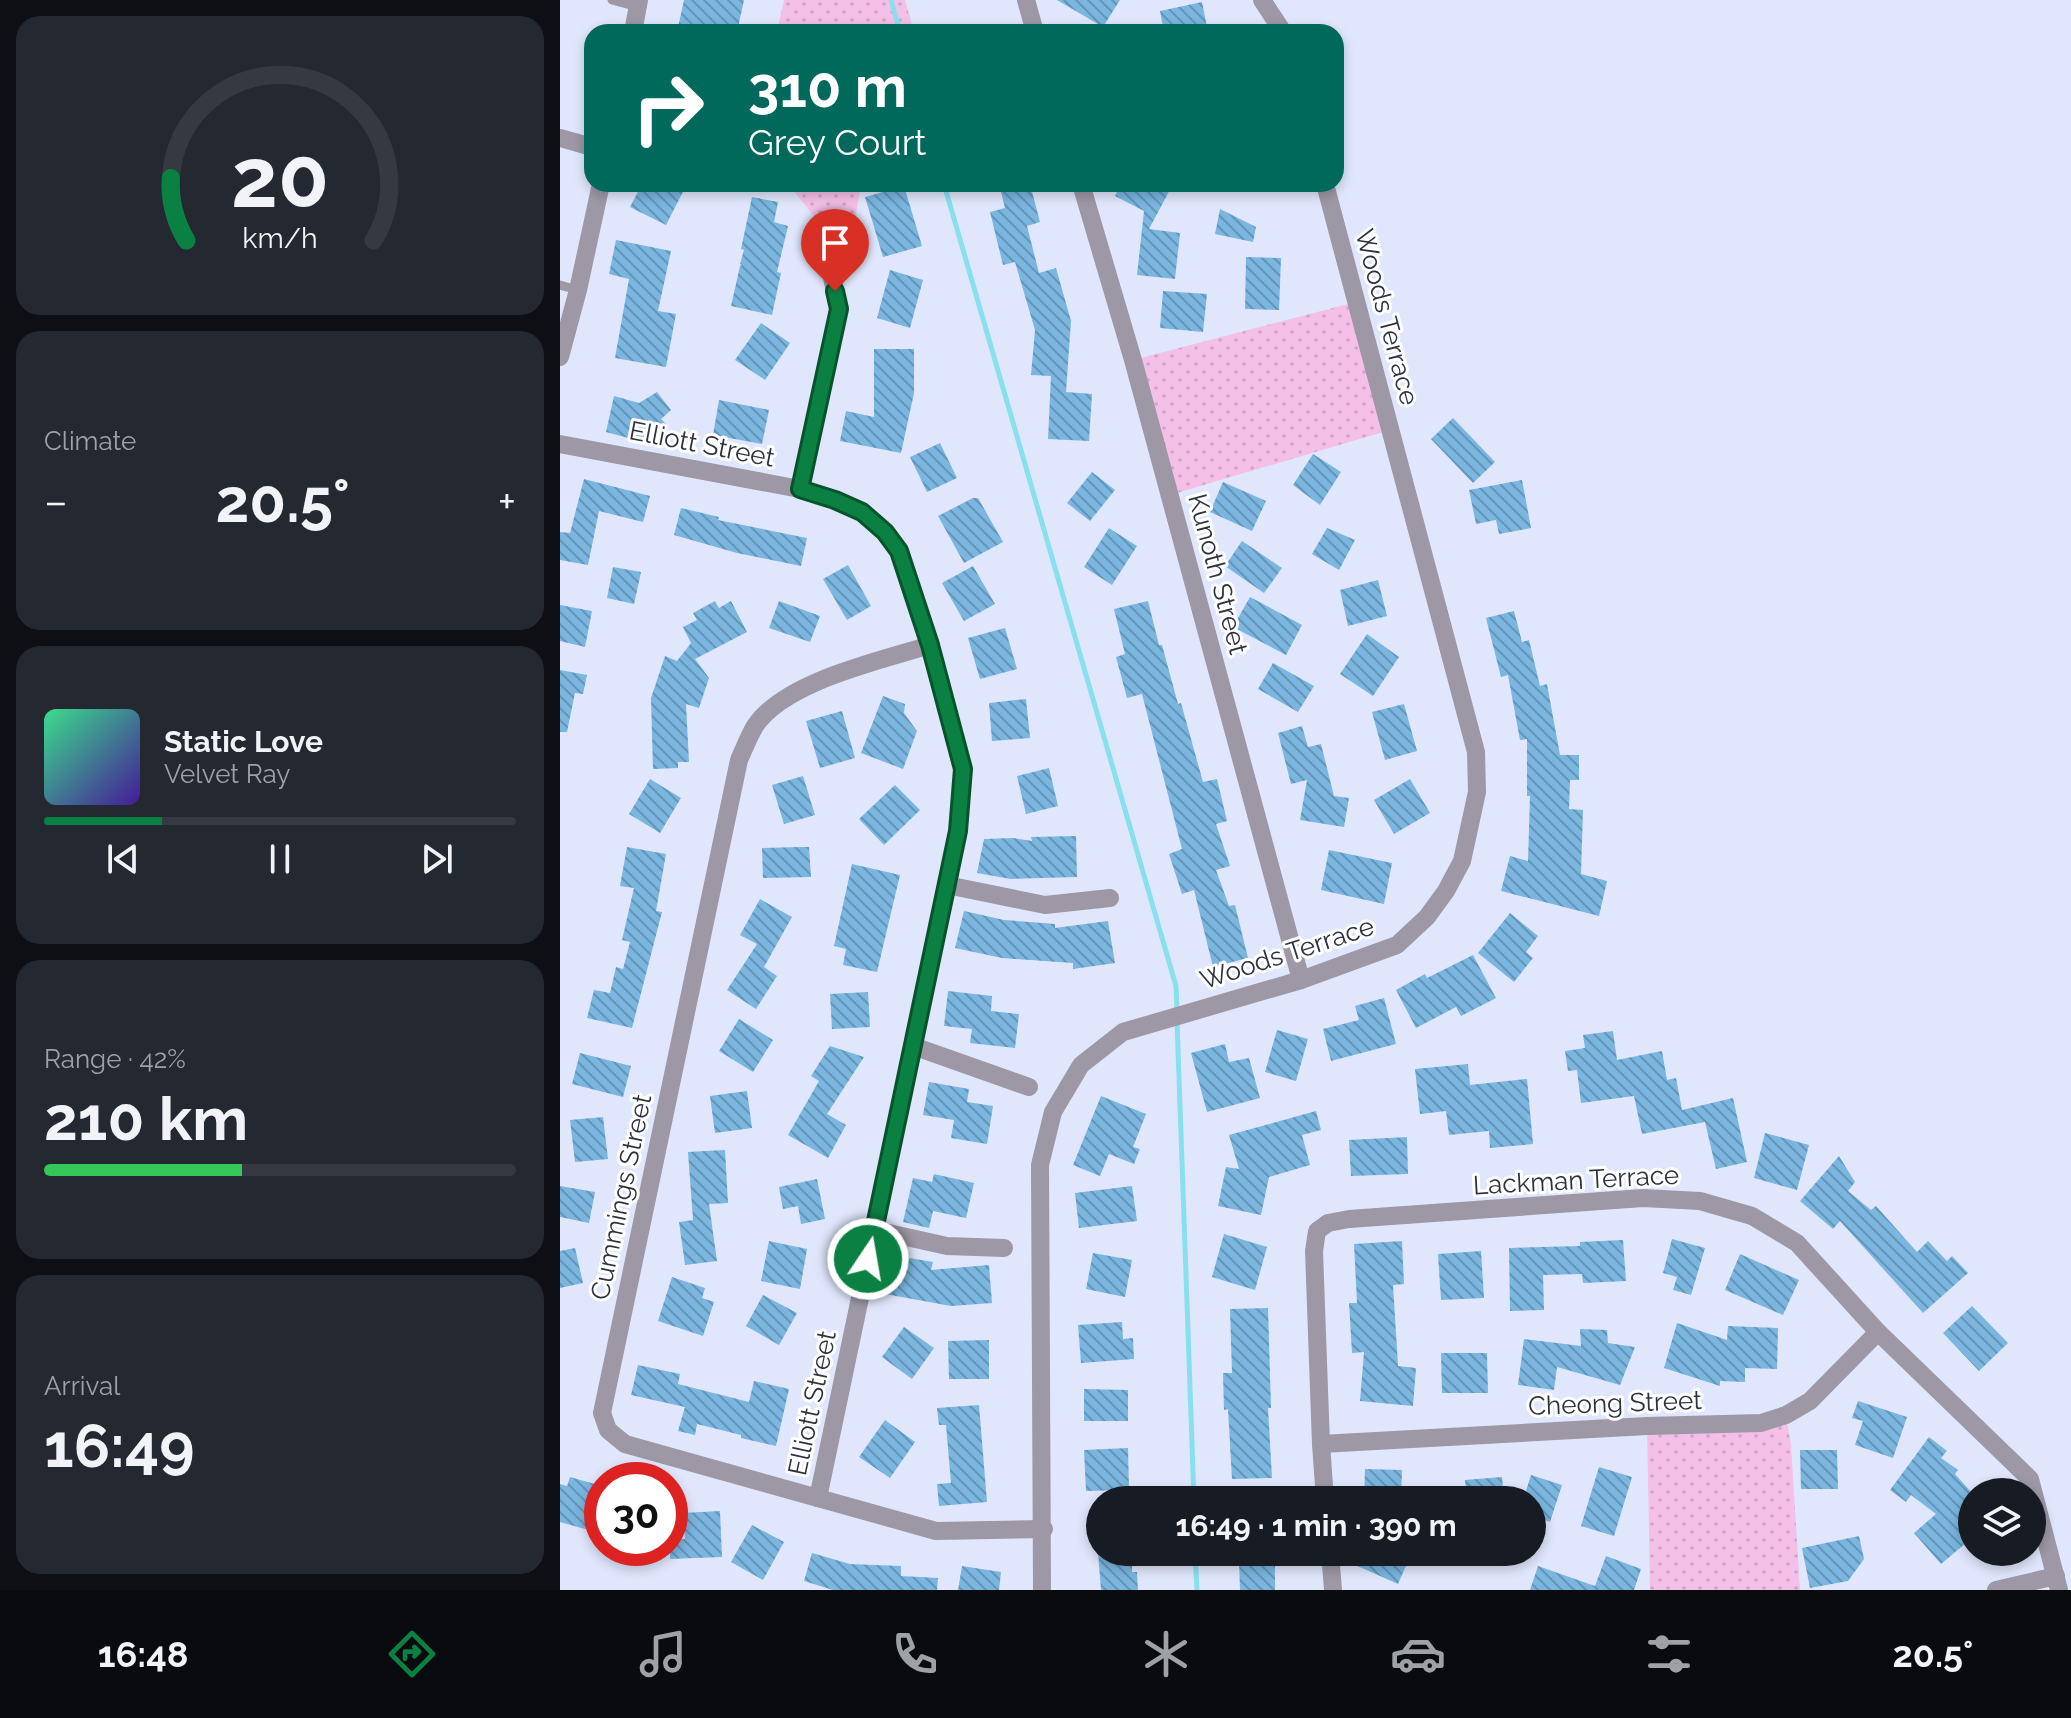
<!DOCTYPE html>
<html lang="en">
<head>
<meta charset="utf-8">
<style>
  :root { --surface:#171b24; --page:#242831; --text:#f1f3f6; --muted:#9ea1a6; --line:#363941; --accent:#0b8043 }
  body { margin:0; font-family:Raleway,sans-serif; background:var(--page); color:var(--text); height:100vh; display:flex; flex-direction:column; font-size:30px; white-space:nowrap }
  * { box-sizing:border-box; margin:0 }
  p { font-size:26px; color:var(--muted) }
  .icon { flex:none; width:44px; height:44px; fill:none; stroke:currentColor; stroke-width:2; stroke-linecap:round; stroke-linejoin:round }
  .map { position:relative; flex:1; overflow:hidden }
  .drawer { display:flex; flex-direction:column; gap:16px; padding:16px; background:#0d0f14; width:560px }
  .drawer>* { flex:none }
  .banner { position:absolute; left:24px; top:24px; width:760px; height:168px; border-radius:24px; box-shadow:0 4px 12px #0003; background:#00695c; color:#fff; overflow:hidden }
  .fabs { position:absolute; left:1398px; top:1478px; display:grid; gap:16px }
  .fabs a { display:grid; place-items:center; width:88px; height:88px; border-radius:50%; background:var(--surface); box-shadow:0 4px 12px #0003; font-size:40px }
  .speed { position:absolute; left:24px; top:1462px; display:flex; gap:16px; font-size:40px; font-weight:700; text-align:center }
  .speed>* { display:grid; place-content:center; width:104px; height:104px; border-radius:50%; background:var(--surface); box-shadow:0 4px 12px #0003; line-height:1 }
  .speed .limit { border:12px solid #d22; background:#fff; color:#111 }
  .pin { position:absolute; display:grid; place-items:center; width:68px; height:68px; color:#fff; margin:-82px -34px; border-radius:50% 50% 50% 0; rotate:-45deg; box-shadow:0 0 8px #0007 }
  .pin .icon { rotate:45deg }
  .me { position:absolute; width:88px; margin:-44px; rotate:12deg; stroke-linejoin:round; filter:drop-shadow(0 0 6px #0008) }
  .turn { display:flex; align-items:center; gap:28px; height:168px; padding:0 32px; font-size:36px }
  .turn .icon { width:104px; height:104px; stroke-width:2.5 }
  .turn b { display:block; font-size:56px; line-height:68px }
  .big { font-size:60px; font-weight:700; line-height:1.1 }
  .drawer .tile { flex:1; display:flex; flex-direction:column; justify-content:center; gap:12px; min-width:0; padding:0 28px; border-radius:24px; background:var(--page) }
  .drawer .dial { align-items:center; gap:0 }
  .dial svg { height:208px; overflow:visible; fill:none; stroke:var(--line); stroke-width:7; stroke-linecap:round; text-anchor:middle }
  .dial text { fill:var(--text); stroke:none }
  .song { display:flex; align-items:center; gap:24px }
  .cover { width:96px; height:96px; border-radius:12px; background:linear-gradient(135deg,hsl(150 70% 55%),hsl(260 70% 35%)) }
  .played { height:8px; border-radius:4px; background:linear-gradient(90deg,var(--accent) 25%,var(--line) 25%) }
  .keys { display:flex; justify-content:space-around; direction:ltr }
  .heat { display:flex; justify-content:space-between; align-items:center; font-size:44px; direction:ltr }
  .charge { height:12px; border-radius:6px; background:linear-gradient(90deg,#34c759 42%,var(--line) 0) }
  .trip { position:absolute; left:526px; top:1486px; width:460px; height:80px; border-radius:40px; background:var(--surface); box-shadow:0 4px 12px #0003; font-weight:700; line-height:80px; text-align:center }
  .tab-bar { display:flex; height:128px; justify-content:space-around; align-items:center; background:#090b0e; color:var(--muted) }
  .tab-bar .icon { width:56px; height:56px }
  .tab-bar .on { color:var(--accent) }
  .tab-bar b { font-size:36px; color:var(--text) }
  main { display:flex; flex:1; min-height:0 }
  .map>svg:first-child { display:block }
</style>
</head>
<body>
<main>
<section class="drawer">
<div class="tile dial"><svg viewBox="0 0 100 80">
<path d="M14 69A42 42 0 1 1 86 69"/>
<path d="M14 69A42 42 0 0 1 8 45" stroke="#0b8043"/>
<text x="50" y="56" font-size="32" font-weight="700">20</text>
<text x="50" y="72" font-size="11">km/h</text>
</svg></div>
<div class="tile"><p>Climate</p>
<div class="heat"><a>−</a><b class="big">20.5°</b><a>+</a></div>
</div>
<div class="tile">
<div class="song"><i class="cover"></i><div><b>Static Love</b><p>Velvet Ray</p></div></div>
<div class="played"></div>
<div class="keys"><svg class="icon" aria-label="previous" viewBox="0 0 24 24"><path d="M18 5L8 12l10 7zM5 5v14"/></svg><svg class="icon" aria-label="pause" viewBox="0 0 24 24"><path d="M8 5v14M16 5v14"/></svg><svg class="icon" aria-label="next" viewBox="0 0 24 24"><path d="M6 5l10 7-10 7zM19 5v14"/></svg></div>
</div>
<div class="tile"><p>Range · 42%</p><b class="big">210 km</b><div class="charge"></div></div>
<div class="tile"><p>Arrival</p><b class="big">16:49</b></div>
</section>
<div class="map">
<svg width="1511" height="1590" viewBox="0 0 1511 1590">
  <defs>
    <pattern id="park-dots" width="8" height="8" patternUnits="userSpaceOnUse" patternTransform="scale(2)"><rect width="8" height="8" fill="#f4c0e8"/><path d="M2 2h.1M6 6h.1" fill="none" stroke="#d2a5c8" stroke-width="1.8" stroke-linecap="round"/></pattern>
    <pattern id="building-back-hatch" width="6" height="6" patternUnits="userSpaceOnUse" patternTransform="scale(2)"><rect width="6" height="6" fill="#7ab6e0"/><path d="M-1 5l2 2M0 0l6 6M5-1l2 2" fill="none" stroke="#6495b7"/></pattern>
  </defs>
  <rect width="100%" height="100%" fill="#e0e7fc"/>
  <!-- park -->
  <g fill="url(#park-dots)">
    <polygon points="224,0 345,0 354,32 217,32"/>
    <polygon points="228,184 301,184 290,249 259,252 254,216"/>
    <polygon points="796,302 830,430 610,495 573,360"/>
    <polygon points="1226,1415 1231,1445 1240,1590 1090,1590 1087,1426"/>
  </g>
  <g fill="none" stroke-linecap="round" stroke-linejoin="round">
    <!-- stream -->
    <g stroke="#88e0ee" stroke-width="5">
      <polyline points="331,0 340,32"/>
      <polyline points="384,184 616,986 617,1011"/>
      <polyline points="617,1021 634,1500"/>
      <polyline points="635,1552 637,1590"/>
    </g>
  </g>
  <!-- building -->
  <g fill="url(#building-back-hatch)">
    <polygon points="124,0 184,0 177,32 117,32"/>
    <polygon points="497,0 560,0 543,27"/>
    <polygon points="642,2 648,32 604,32 600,11"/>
    <polygon points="82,184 127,184 106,225 70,207"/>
    <polygon points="439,184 470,184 480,222 467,226 479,273 496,268 511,321 506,392 532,394 529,441 488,439 491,376 471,375 475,330 455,262 443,265 430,212 445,208"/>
    <polygon points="561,184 613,184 589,229 620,233 615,279 577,275 584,211 555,196"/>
    <polygon points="344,186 362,246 323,257 305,197"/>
    <polygon points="192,197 218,202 214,222 228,226 217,272 221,273 212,315 171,306 180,266 182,265 180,264 184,250 181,249"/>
    <polygon points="660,209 696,227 693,242 655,234"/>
    <polygon points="56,240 111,251 98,311 116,314 106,367 55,358 69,279 49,274"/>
    <polygon points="686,257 721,258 719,310 685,309"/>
    <polygon points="330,270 363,280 350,328 317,318"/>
    <polygon points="603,291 647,294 643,332 600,328"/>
    <polygon points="201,323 230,343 205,380 175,360"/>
    <polygon points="314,349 354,349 354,393 341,453 280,441 286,411 314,417"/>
    <polygon points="97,392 111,410 101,419 108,426 83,442 46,432 54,396 79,403"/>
    <polygon points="159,400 209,410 202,444 153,435"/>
    <polygon points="893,418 935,462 913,483 871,439"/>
    <polygon points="380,443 397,478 367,492 350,457"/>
    <polygon points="753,454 781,472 760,505 733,485"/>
    <polygon points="532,472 555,490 530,521 507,503"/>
    <polygon points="24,479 90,496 83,522 39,511 28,565 0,560 0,532 10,533"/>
    <polygon points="962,480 971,528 939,534 936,520 916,524 909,490"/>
    <polygon points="663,482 706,501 692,531 650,512"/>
    <polygon points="413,498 418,498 443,542 404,563 378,516"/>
    <polygon points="121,508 159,517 158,520 247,538 241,566 177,553 114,535"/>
    <polygon points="549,528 577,546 552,585 524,567"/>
    <polygon points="767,528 795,540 779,570 752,554"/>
    <polygon points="682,541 722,568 704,593 665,566"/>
    <polygon points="288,565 311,606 287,620 263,579"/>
    <polygon points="413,566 435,604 404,621 382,583"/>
    <polygon points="53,567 81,572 74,604 47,598"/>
    <polygon points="818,580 827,616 788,626 780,590"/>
    <polygon points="690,597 742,625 726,655 673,627"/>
    <polygon points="155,601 159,608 171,601 187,632 135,659 149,678 139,708 126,704 129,762 118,762 118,768 93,769 91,698 105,656 117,661 131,643 123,627 137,620 133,613"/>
    <polygon points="219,601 260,616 250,642 209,628"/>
    <polygon points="588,601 599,645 602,645 618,704 621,703 643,782 657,779 667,821 656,824 670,866 656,870 669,906 675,905 688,958 653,967 634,890 622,894 609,854 622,849 582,694 567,698 556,657 565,654 554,609"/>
    <polygon points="0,605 32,611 25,647 0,641"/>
    <polygon points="954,611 962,642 969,640 980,686 987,684 1000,755 1019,755 1019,780 1010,780 1009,809 1023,810 1021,874 1047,881 1039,916 941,891 950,856 968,861 970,796 967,796 967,739 960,740 948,675 941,677 926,618"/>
    <polygon points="445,628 457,669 420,679 408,638"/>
    <polygon points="807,634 839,657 813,696 780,674"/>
    <polygon points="713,663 754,686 738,712 698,689"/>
    <polygon points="0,670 27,675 23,694 15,693 7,732 0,732"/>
    <polygon points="323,696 345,704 344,713 357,731 343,769 301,753"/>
    <polygon points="466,699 470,738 432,741 429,703"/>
    <polygon points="844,704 857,751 825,760 812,712"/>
    <polygon points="282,711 295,758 260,768 246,721"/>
    <polygon points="742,726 748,747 761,744 774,796 789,798 784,827 740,820 747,780 731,784 718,733"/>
    <polygon points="489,768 498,806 466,814 457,776"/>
    <polygon points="243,776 255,815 224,824 212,785"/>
    <polygon points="90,779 121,798 100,833 69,814"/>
    <polygon points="850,779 870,813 834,834 814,800"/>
    <polygon points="335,785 360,810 324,845 299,819"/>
    <polygon points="516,836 517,877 451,879 417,873 424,839 453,838 472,841 471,837"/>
    <polygon points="67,847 106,854 96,911 102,912 72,1028 27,1018 34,990 50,993 56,967 63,969 70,942 62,940 74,888 60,886"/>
    <polygon points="240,847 249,847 251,877 203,878 202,848"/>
    <polygon points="769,850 832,863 824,904 761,890"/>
    <polygon points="292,864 340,875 317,972 283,965 286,949 274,946"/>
    <polygon points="200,899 232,917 204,967 217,976 196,1009 167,990 197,944 180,935"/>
    <polygon points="404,911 444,920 495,924 495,928 548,921 555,963 513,969 513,963 442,958 395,948"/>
    <polygon points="950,913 978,936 966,952 973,958 954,982 918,953"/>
    <polygon points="913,955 936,998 901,1016 896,1007 856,1028 836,990 865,974 867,978"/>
    <polygon points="388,991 432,996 431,1011 459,1014 455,1048 410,1043 412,1029 384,1026"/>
    <polygon points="308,992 310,1027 272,1029 270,994"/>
    <polygon points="824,998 836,1044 771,1061 763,1029 799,1020 795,1006"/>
    <polygon points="179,1019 213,1040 193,1072 159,1051"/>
    <polygon points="717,1030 748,1039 736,1081 705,1072"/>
    <polygon points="1053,1031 1057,1060 1102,1051 1107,1080 1116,1078 1122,1110 1173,1098 1187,1162 1156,1169 1145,1122 1082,1134 1074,1096 1021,1103 1017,1070 1008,1071 1005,1051 1025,1048 1023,1035"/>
    <polygon points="665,1044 669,1062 689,1058 700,1098 647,1112 631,1053"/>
    <polygon points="270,1046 304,1057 267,1114 286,1125 268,1158 228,1135 259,1081 251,1076"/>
    <polygon points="20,1053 71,1066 63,1097 12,1084"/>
    <polygon points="908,1064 910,1085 967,1079 973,1144 930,1148 929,1131 889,1135 886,1111 860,1114 855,1069"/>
    <polygon points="369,1082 409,1089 407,1102 433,1106 427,1144 391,1138 394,1120 363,1115"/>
    <polygon points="187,1091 192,1128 155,1133 150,1096"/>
    <polygon points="541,1096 586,1114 573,1147 580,1149 574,1164 549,1154 540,1176 513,1165"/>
    <polygon points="756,1111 761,1130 742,1135 750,1165 709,1177 701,1215 658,1206 666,1167 679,1169 669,1135"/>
    <polygon points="43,1117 48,1159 15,1162 10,1120"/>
    <polygon points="1205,1133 1249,1145 1237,1190 1194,1178"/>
    <polygon points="847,1137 848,1174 791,1176 789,1140"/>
    <polygon points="165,1150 168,1203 149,1204 157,1261 125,1265 119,1222 133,1220 128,1152"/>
    <polygon points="1279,1156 1295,1182 1288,1191 1311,1210 1316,1206 1357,1252 1368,1241 1387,1261 1392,1256 1408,1273 1363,1313 1280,1221 1273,1229 1240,1201"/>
    <polygon points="374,1174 414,1183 406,1218 373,1211 369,1228 343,1222 353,1178 372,1182"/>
    <polygon points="257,1179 265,1219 241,1224 238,1206 223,1209 219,1187"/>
    <polygon points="0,1186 35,1192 29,1223 0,1217"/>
    <polygon points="572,1186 577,1221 519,1228 515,1193"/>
    <polygon points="664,1234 707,1247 695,1290 652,1277"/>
    <polygon points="1112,1239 1145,1248 1131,1295 1113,1290 1117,1277 1103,1273"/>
    <polygon points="1063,1240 1066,1281 1023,1283 1022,1274 983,1275 984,1310 950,1311 949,1248 1020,1246 1020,1242"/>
    <polygon points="209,1241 247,1249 240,1289 201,1281"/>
    <polygon points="842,1241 844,1284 833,1285 838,1366 856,1368 853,1406 800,1401 804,1352 792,1353 789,1303 797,1303 794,1244"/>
    <polygon points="15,1248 23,1283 0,1288 0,1251"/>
    <polygon points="921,1251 924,1298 881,1300 878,1254"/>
    <polygon points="533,1253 572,1260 565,1297 526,1289"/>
    <polygon points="1180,1254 1239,1280 1223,1315 1165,1290"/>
    <polygon points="332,1255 373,1262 371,1270 429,1265 432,1303 391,1306 325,1294"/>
    <polygon points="112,1277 145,1288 142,1298 154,1302 143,1336 98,1321"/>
    <polygon points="203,1295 237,1313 219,1345 186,1326"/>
    <polygon points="1412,1306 1448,1343 1419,1371 1383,1333"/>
    <polygon points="708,1308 711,1408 708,1408 712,1478 672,1479 668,1409 664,1410 663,1373 672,1373 670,1309"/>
    <polygon points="562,1322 563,1339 573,1338 574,1359 521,1363 518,1325"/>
    <polygon points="1117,1323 1167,1340 1168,1326 1218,1328 1217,1369 1185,1368 1185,1382 1160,1381 1160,1386 1104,1368"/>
    <polygon points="344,1327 374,1348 352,1379 322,1357"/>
    <polygon points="1020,1329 1047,1330 1048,1343 1075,1347 1060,1385 997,1367 994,1390 958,1385 964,1339 1021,1346"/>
    <polygon points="429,1340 429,1379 389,1379 388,1341"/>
    <polygon points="881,1353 927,1353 928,1393 882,1393"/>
    <polygon points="78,1365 120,1374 118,1384 189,1402 194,1381 229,1389 216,1446 181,1438 181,1435 137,1424 135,1435 118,1431 125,1407 71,1395"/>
    <polygon points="524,1389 568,1390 568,1421 524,1421"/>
    <polygon points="1298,1401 1347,1417 1333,1458 1295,1445 1303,1421 1292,1418"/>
    <polygon points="419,1405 427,1502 379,1506 377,1484 391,1483 386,1425 379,1425 377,1408"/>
    <polygon points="325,1420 355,1442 330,1478 299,1457"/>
    <polygon points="1369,1437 1387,1451 1381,1458 1398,1470 1395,1474 1412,1493 1412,1538 1381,1564 1354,1533 1376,1514 1351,1495 1346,1502 1330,1490"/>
    <polygon points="568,1448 569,1490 526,1491 524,1450"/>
    <polygon points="1240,1450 1277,1450 1278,1489 1241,1489"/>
    <polygon points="1039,1467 1072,1477 1054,1536 1021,1526"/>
    <polygon points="805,1469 842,1470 841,1500 804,1500"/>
    <polygon points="971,1475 1002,1485 990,1522 972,1516 972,1500 963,1500"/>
    <polygon points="10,1477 42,1486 42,1496 32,1531 0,1522 0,1484 7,1486"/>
    <polygon points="942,1477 944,1500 907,1500 905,1480"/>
    <polygon points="160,1511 162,1557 110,1559 110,1540 125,1539 123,1513"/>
    <polygon points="192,1525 224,1542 203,1580 171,1562"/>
    <polygon points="1299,1536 1304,1559 1288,1581 1250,1588 1242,1548"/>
    <polygon points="538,1552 572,1552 572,1572 577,1572 578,1590 541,1590"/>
    <polygon points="798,1552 852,1552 838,1584 793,1564"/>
    <polygon points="252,1553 290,1564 341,1566 341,1576 378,1578 377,1590 273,1590 244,1581"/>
    <polygon points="1046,1556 1081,1569 1074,1590 970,1590 978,1566 1035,1586"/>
    <polygon points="679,1560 715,1560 715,1590 680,1590"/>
    <polygon points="402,1566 441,1572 439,1590 398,1590"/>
  </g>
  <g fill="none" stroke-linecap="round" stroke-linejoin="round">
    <!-- lane -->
    <g stroke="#9d97a6" stroke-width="9">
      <polyline points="52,0 78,7"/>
      <polyline points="0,285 18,290"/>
    </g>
    <!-- street -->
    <g stroke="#9d97a6" stroke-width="18">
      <polyline points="466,0 475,32"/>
      <polyline points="702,0 723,32"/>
      <polyline points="73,32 79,0"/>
      <polyline points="0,138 32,147"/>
      <polyline points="521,184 573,360 741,980"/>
      <polyline points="0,357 18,290 41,184"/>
      <polyline points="0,444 240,489 275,500 302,512 325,532 339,551 370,645 403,769 398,831 258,1498"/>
      <polyline points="240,489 279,309 271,273"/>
      <path d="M370 645C320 661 225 681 195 726 189 736 184 749 179 760L42 1413 48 1430 65 1444 376 1531 484 1529"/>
      <polyline points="387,885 485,905 550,898"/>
      <polyline points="353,1046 469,1087"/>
      <polyline points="315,1230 387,1246 444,1248"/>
      <polyline points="761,1444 1087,1426 1201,1423 1226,1415 1250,1401 1318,1332"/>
      <polyline points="765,1500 761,1444 754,1251 757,1231 768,1223 789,1219 1083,1198 1140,1201 1192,1216 1237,1243 1318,1332 1470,1479 1499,1590"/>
      <polyline points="770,1552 773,1590"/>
      <polyline points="482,1590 480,1165 493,1112 521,1065 563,1032 741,980 837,945 867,917 886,891 902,861 917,792 916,752 765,184"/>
      <polyline points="1436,1590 1496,1576"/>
    </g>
  </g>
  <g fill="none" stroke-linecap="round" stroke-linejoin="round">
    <!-- route casing -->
    <g stroke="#07532c" stroke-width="20">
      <polyline id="route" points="275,291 279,309 240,489 275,500 302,512 325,532 339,551 370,645 403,769 398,831 308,1259"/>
    </g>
    <!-- route -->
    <use href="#route" stroke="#0b8043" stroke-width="14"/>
  </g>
  <g text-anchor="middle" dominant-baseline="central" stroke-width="6" stroke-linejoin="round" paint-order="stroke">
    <!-- street labels -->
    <g font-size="26" fill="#2e323f" stroke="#fff">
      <text transform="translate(827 317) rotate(75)">Woods Terrace</text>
      <text transform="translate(142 444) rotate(11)">Elliott Street</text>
      <text transform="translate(658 574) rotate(75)">Kunoth Street</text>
      <text transform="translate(727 953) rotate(-18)">Woods Terrace</text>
      <text transform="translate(1016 1180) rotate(-3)">Lackman Terrace</text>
      <text transform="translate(61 1197) rotate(-78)">Cummings Street</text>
      <text transform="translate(252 1403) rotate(-78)">Elliott Street</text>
      <text transform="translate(1055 1403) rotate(-2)">Cheong Street</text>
    </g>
  </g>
</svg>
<div class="fabs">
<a><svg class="icon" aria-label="layers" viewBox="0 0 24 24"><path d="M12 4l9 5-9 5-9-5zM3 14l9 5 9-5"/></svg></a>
</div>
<div class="speed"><div class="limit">30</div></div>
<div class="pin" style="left:275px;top:291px;background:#d93025"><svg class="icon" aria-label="arrive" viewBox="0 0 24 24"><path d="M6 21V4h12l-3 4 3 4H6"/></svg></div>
<svg class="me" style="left:308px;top:1259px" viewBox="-20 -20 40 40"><circle r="17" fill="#0b8043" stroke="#fff" stroke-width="3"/><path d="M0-11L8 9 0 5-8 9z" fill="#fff"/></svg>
<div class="trip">16:49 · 1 min · 390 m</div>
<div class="banner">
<div class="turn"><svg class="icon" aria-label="right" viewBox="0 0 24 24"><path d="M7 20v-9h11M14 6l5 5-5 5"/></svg><div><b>310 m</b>Grey Court</div></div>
</div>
</div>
</main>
<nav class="tab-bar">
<b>16:48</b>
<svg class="icon on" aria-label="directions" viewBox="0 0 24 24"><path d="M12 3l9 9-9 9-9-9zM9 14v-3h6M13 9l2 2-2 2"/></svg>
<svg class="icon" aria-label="music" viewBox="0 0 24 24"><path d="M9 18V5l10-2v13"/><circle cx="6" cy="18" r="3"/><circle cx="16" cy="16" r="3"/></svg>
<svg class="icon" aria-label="phone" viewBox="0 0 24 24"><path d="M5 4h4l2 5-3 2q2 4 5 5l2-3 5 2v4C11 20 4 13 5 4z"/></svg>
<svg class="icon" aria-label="climate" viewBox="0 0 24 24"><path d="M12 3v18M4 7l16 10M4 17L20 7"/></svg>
<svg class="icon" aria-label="car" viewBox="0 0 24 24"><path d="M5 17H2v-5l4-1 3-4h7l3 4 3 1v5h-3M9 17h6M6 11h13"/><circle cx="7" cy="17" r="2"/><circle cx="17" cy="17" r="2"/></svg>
<svg class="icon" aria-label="filters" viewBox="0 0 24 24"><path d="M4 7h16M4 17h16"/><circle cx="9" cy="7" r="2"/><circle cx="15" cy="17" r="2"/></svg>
<b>20.5°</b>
</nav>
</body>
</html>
